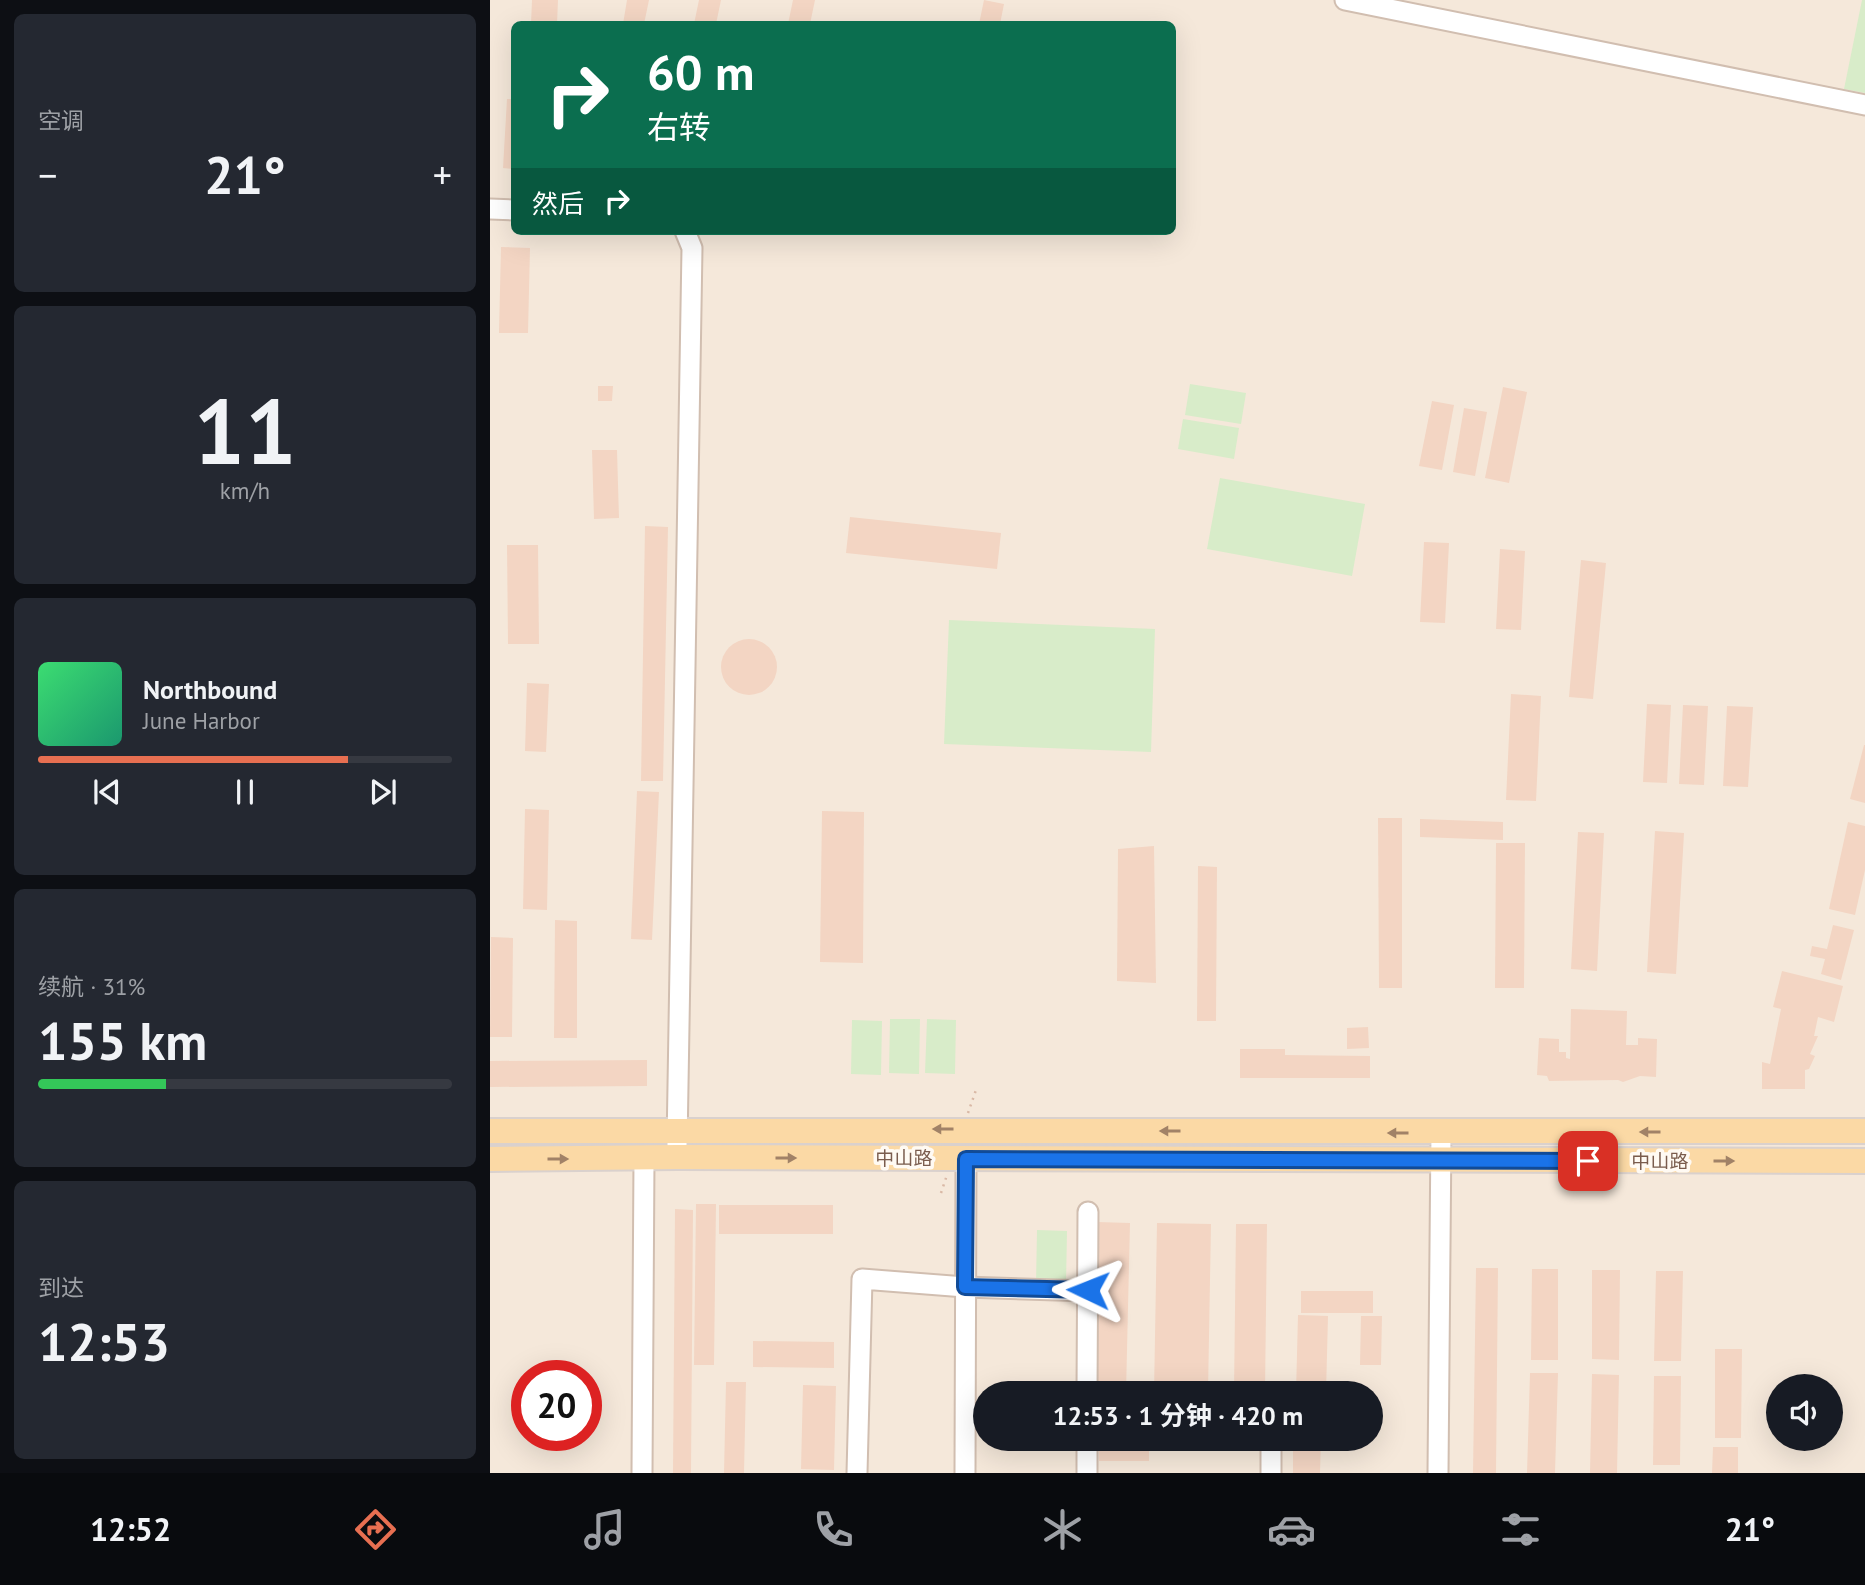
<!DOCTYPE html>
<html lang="zh">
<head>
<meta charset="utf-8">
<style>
  :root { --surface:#171b24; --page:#242831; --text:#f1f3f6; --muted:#9ea1a6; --line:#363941; --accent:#e76f51 }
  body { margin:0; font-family:"PT Sans","Noto Sans SC",sans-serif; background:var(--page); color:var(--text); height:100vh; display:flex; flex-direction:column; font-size:26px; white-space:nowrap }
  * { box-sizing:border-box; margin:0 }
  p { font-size:23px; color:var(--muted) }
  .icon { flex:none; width:38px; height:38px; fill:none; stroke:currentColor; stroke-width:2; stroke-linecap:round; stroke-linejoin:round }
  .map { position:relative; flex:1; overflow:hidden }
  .side { display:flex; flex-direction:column; gap:14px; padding:14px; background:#0d0f14; width:490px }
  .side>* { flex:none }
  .hud { position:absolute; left:21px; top:21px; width:665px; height:214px; border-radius:10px; box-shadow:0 7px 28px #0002; background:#0b6e4f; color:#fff; overflow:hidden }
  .tools { position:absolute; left:1276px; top:1374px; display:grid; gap:14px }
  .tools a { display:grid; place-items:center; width:77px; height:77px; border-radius:50%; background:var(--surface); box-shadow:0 7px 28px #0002; font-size:35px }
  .speed { position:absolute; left:21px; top:1360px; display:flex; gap:14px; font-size:35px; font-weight:700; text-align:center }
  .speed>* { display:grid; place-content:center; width:91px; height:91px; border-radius:50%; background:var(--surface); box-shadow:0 7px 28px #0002; line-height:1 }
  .speed .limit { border:10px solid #d22; background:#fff; color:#111 }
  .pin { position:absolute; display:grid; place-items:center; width:60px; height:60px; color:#fff; margin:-30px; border-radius:14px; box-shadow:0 4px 10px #0006 }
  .me { position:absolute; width:77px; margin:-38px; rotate:272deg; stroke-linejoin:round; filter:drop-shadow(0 0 5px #0008) }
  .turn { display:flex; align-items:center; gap:24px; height:147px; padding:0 21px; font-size:32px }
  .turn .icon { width:91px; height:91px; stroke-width:2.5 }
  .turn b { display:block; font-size:49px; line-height:60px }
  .then { display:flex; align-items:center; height:66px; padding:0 21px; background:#0003; gap:14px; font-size:26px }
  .big { font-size:52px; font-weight:700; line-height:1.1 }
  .side .card { flex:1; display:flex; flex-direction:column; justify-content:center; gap:10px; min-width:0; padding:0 24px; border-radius:10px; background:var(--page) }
  .side .dial { align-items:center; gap:0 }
  .dial b { font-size:91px; line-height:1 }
  .song { display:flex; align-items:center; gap:21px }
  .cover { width:84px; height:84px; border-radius:10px; background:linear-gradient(135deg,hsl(140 70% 55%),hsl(160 70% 35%)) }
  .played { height:7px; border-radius:4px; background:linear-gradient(90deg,var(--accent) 75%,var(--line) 75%) }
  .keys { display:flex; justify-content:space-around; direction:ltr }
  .heat { display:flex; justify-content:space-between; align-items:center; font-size:38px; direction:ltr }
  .charge { height:10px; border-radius:5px; background:linear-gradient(90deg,#34c759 31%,var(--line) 0) }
  .trip { position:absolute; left:483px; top:1381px; width:410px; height:70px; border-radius:35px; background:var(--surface); box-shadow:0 7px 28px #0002; font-weight:700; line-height:70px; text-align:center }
  .dock { display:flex; height:112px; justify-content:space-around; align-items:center; background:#090b0e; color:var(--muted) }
  .dock .icon { width:49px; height:49px }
  .dock .active { color:var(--accent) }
  .dock b { font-size:32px; color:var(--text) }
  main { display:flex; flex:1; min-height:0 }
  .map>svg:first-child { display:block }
</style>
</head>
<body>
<main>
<section class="side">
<div class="card"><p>空调</p>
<div class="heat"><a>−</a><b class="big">21°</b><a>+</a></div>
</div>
<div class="card dial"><b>11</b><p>km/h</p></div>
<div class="card">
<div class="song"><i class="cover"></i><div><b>Northbound</b><p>June Harbor</p></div></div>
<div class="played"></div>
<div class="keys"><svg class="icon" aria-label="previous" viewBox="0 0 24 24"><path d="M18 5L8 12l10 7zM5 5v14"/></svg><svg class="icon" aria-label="pause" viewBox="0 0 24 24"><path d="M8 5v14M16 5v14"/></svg><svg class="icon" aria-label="next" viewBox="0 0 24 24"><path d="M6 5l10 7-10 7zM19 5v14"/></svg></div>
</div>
<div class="card"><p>续航 · 31%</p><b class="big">155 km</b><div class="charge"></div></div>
<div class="card"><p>到达</p><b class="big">12:53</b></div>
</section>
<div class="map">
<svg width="1375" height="1473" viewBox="0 0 1375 1473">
  <rect width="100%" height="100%" fill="#fdf6ec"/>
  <!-- residential -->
  <path fill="#f5e8da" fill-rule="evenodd" d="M0 0H1375V1473H0ZM24 24H682V231H24ZM37 1376H96V1435H37ZM1288 1386H1340V1438H1288ZM495 1393H880V1438H495Z"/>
  <!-- green -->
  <g fill="#d8ecc9">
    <polygon points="1372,0 1375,0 1375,93 1354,89"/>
    <polygon points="700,384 756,393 751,424 695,415"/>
    <polygon points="693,419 749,428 744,459 688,449"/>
    <polygon points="730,478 875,504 862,576 717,549"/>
    <polygon points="459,620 665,629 661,752 454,744"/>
    <polygon points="400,1019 430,1019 429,1074 399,1073"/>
    <polygon points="437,1019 466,1020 465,1074 435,1073"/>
    <polygon points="362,1020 392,1021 391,1075 361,1074"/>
    <polygon points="547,1230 577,1231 576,1285 546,1284"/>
  </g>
  <!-- building -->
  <g fill="#f3d5c3">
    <polygon points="42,0 68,0 67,24 41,24"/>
    <polygon points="137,0 159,0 154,24 133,24"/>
    <polygon points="209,0 231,0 226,24 204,24"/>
    <polygon points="303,0 325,0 320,24 298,24"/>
    <polygon points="494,0 514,4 510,24 489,24"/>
    <polygon points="17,99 24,99 24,169 13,168"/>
    <polygon points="11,247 40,248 38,333 9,333"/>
    <polygon points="108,386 123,386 122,401 108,401"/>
    <polygon points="1013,387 1037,392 1019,483 995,478"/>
    <polygon points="942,401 964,405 952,470 929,466"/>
    <polygon points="974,408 997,412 985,476 963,472"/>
    <polygon points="102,450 127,450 129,518 104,519"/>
    <polygon points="360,517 511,533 507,569 356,553"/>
    <polygon points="155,526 178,527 173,781 151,781"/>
    <polygon points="934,542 959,543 955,623 930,622"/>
    <polygon points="17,545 48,545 49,644 18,644"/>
    <polygon points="1010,549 1035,551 1031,630 1006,629"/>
    <polygon points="1091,560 1116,563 1103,699 1079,697"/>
    <circle cx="259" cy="667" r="28"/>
    <polygon points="37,683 59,684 56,752 35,751"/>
    <polygon points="1021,694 1051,696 1046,801 1016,800"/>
    <polygon points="1157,704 1181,705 1177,783 1153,782"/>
    <polygon points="1193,705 1218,706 1214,785 1189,784"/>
    <polygon points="1237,706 1263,707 1258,787 1233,786"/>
    <polygon points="1374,745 1375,745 1375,803 1360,799"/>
    <polygon points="147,791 169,792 162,940 141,939"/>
    <polygon points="35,809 59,810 57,910 33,909"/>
    <polygon points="332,811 374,812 373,963 330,962"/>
    <polygon points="888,818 912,818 912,988 889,988"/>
    <polygon points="930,819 1013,822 1013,840 930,837"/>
    <polygon points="1358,822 1375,826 1375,870 1365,915 1339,909"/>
    <polygon points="1165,831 1194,833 1186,974 1157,972"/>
    <polygon points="1088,832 1114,833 1107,971 1081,969"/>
    <polygon points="1006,843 1035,843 1034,988 1005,988"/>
    <polygon points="664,846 666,983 627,981 628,849"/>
    <polygon points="708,866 727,867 726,1021 707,1021"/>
    <polygon points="65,920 87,921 87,1038 64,1038"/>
    <polygon points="1343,925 1364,930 1351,980 1331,974 1335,959 1320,956 1322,946 1337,949"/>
    <polygon points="1,937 23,938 22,1037 0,1037"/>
    <polygon points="1292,971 1353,986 1344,1022 1328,1017 1324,1036 1328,1036 1320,1054 1325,1056 1319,1069 1315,1070 1315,1089 1272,1089 1272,1062 1280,1064 1291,1009 1283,1007"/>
    <polygon points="1081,1009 1137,1011 1136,1045 1148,1045 1148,1038 1167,1039 1166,1077 1150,1076 1133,1082 1128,1080 1059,1081 1057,1076 1047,1075 1049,1038 1069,1039 1069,1052 1076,1052 1076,1058 1080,1059"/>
    <polygon points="878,1027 879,1048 857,1049 857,1028"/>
    <polygon points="750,1049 795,1049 795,1055 880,1056 880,1078 750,1078"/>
    <polygon points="157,1060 157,1086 0,1087 0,1061"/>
    <polygon points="206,1204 226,1204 224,1365 204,1365"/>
    <rect x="229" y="1205" width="114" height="29"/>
    <polygon points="185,1209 203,1210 201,1473 183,1473"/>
    <polygon points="607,1222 640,1223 636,1393 604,1393"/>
    <polygon points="667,1223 721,1224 718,1393 664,1393"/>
    <polygon points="746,1224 777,1224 775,1393 744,1393"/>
    <polygon points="986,1268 1008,1268 1006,1473 983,1473"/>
    <polygon points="1042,1269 1068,1269 1068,1360 1041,1360"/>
    <polygon points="1102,1270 1130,1270 1129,1360 1102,1359"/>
    <polygon points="1166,1271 1193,1271 1191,1361 1164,1361"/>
    <rect x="811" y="1291" width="72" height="22"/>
    <polygon points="808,1315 838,1316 836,1393 806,1393"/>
    <polygon points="871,1316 892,1316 891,1365 870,1365"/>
    <polygon points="263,1341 344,1342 344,1368 263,1367"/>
    <polygon points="1225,1349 1252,1349 1251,1438 1225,1438"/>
    <polygon points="1040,1373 1068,1373 1065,1473 1037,1473"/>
    <polygon points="1102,1374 1129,1375 1127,1473 1100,1473"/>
    <polygon points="1164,1376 1191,1376 1190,1465 1163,1465"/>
    <polygon points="236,1382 256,1382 254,1473 234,1473"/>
    <polygon points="313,1385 346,1386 344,1470 311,1469"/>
    <polygon points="803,1438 831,1438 830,1473 803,1473"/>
    <rect x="609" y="1441" width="50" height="20"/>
    <polygon points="1223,1447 1248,1447 1248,1473 1222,1473"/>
  </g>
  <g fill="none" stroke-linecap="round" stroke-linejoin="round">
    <!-- minor casing -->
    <g stroke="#d1beb0" stroke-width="23">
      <g id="minor">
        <polyline points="855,0 1375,105"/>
        <polyline points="0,209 24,210"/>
        <polyline points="187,1145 202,248 195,231"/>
        <polyline points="597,1393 598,1212"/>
        <polyline points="152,1473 154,1159"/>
        <polyline points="367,1473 372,1279 475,1287 598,1291"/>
        <polyline points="475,1473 476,1159"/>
        <polyline points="597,1473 597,1438"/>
        <polyline points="781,1473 781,1438"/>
        <polyline points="948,1473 951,1133"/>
      </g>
    </g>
    <!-- major casing -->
    <g stroke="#dad1cd" stroke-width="28">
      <g id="major">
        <polyline points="0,1131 1375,1131"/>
        <polyline points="0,1159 187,1157 1375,1161"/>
      </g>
    </g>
    <!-- path -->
    <g stroke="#d9b8a5" stroke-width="2.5" stroke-dasharray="2 5" stroke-linecap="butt">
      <polyline points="478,1113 486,1090"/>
      <polyline points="451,1193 457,1175"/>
    </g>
    <!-- minor -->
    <use href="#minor" stroke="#fff" stroke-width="19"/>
    <!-- major -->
    <use href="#major" stroke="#fbd9a5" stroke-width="24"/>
  </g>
  <!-- one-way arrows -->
  <defs><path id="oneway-solid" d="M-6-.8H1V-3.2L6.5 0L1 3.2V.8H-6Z" transform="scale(1.75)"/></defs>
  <g fill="#a18267">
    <use href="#oneway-solid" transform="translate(453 1129) rotate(180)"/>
    <use href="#oneway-solid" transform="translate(680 1131) rotate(-180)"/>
    <use href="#oneway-solid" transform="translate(1160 1132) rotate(180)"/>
    <use href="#oneway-solid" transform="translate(908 1133) rotate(180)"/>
    <use href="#oneway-solid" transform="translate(296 1158)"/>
    <use href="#oneway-solid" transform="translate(68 1159)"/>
    <use href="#oneway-solid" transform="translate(1234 1161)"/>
  </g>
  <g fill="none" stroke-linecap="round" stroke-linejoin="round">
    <!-- route casing -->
    <g stroke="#114b97" stroke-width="18">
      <polyline id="route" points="598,1290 475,1287 476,1159 1098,1161"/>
    </g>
    <!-- route -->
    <use href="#route" stroke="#1a73e8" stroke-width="12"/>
  </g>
  <g text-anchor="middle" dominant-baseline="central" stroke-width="7" stroke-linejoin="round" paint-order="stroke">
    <!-- street labels -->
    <g font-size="19" fill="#7a5c4d" stroke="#fffaf3">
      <text x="414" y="1158">中山路</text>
      <text x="1170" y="1161">中山路</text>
    </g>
  </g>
</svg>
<div class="tools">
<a><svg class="icon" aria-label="sound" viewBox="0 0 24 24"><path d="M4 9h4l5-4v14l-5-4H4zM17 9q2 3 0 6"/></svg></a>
</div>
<div class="speed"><div class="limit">20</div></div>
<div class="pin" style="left:1098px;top:1161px;background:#d93025"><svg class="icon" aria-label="arrive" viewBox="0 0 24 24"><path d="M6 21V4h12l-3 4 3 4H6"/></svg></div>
<svg class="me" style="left:598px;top:1290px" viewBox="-20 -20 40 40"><path d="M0-17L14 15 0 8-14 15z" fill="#1a73e8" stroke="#fff" stroke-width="4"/></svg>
<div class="trip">12:53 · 1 分钟 · 420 m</div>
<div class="hud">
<div class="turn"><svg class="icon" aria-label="right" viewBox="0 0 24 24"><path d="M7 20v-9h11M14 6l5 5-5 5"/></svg><div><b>60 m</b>右转</div></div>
<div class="then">然后<svg class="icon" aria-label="right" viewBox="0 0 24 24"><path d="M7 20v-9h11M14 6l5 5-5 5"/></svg></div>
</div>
</div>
</main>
<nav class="dock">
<b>12:52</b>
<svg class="icon active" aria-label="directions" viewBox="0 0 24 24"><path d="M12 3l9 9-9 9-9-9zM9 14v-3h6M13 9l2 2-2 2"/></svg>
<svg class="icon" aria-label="music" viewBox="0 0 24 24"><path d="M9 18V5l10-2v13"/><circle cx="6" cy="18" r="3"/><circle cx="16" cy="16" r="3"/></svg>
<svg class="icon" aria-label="phone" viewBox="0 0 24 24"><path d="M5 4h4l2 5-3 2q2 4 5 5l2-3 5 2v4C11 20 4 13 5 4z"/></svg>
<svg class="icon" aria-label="climate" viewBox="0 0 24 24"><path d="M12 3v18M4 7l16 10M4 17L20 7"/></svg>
<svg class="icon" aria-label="car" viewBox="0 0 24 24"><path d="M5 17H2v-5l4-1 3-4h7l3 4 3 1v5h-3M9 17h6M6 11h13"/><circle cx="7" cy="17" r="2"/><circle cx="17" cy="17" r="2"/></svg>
<svg class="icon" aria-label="filters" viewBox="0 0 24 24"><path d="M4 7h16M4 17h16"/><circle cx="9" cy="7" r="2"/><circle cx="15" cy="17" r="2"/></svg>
<b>21°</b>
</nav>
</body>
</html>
